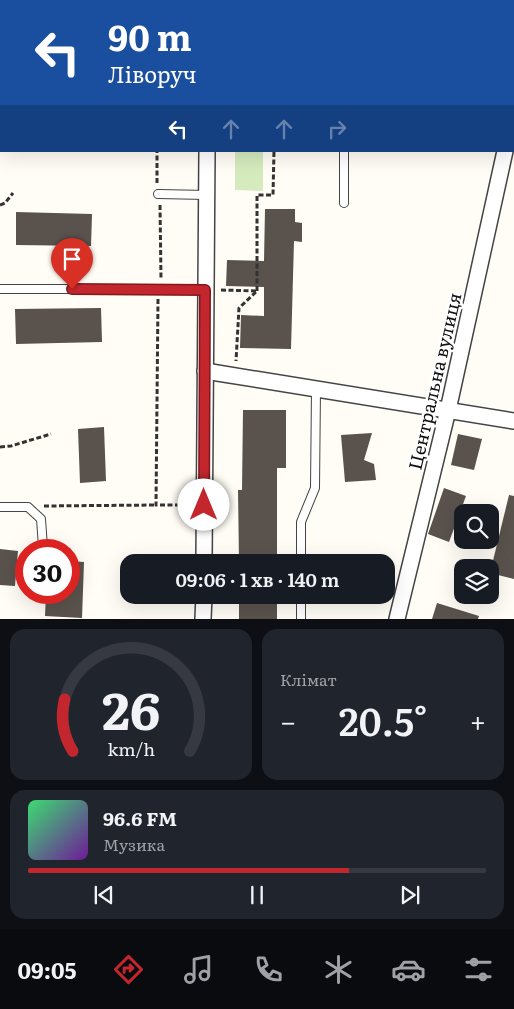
<!DOCTYPE html>
<html lang="uk">
<head>
<meta charset="utf-8">
<style>
  :root { --surface:#171b24; --page:#20242c; --text:#f1f3f6; --muted:#9ea1a6; --line:#363941; --accent:#c4262e }
  body { margin:0; font-family:Literata,serif; background:var(--page); color:var(--text); height:100vh; display:flex; flex-direction:column; font-size:19px; white-space:nowrap }
  * { box-sizing:border-box; margin:0 }
  p { font-size:16px; color:var(--muted) }
  .icon { flex:none; width:28px; height:28px; fill:none; stroke:currentColor; stroke-width:2; stroke-linecap:round; stroke-linejoin:round }
  .map { position:relative; height:619px; overflow:hidden }
  .sheet { display:flex; flex-direction:column; gap:10px; padding:10px; background:#0d0f14; flex:1 }
  .sheet>* { flex:none }
  .banner { position:absolute; left:0px; top:0px; width:515px; height:152px; box-shadow:0 5px 20px #0002; background:#1a4fa0; color:#fff; overflow:hidden }
  .buttons { position:absolute; left:454px; top:504px; display:grid; gap:10px }
  .buttons a { display:grid; place-items:center; width:45px; height:45px; border-radius:10px; background:var(--surface); box-shadow:0 5px 20px #0002; font-size:25px }
  .speed { position:absolute; left:15px; top:539px; display:flex; gap:10px; font-size:25px; font-weight:700; text-align:center }
  .speed>* { display:grid; place-content:center; width:65px; height:65px; border-radius:50%; background:var(--surface); box-shadow:0 5px 20px #0002; line-height:1 }
  .speed .limit { border:8px solid #d22; background:#fff; color:#111 }
  .pin { position:absolute; display:grid; place-items:center; width:42px; height:42px; color:#fff; margin:-51px -21px; border-radius:50% 50% 50% 0; rotate:-45deg; box-shadow:0 0 5px #0007 }
  .pin .icon { rotate:45deg }
  .me { position:absolute; width:55px; margin:-28px; rotate:0deg; stroke-linejoin:round; filter:drop-shadow(0 0 4px #0008) }
  .turn { display:flex; align-items:center; gap:18px; height:105px; padding:0 25px; font-size:22px }
  .turn .icon { width:65px; height:65px; stroke-width:2.5 }
  .turn b { display:block; font-size:35px; line-height:42px }
  .lanes { display:flex; align-items:center; height:48px; padding:0 25px; background:#0003; justify-content:center; gap:25px; direction:ltr }
  .lanes .off { opacity:.35 }
  .big { font-size:38px; font-weight:600; line-height:1.1 }
  .sheet .widget { flex:1; display:flex; flex-direction:column; justify-content:center; gap:8px; min-width:0; padding:0 18px; border-radius:15px; background:var(--page) }
  .sheet .dial { align-items:center; gap:0 }
  .dial svg { height:130px; overflow:visible; fill:none; stroke:var(--line); stroke-width:7; stroke-linecap:round; text-anchor:middle }
  .dial text { fill:var(--text); stroke:none }
  .song { display:flex; align-items:center; gap:15px }
  .cover { width:60px; height:60px; border-radius:8px; background:linear-gradient(135deg,hsl(140 70% 55%),hsl(280 70% 35%)) }
  .played { height:5px; border-radius:2px; background:linear-gradient(90deg,var(--accent) 70%,var(--line) 70%) }
  .keys { display:flex; justify-content:space-around; direction:ltr }
  .heat { display:flex; justify-content:space-between; align-items:center; font-size:28px; direction:ltr }
  .sheet .tiles { flex:1; display:grid; gap:10px; grid-template-columns:1fr 1fr }
  .widget:last-child { grid-column:span 2 }
  .trip { position:absolute; left:120px; top:554px; width:275px; height:50px; border-radius:15px; background:var(--surface); box-shadow:0 5px 20px #0002; font-weight:600; line-height:50px; text-align:center }
  .tabs { display:flex; height:80px; justify-content:space-around; align-items:center; background:#090b0e; color:var(--muted) }
  .tabs .icon { width:35px; height:35px }
  .tabs .current { color:var(--accent) }
  .tabs b { font-size:22px; color:var(--text) }
  .map>svg:first-child { display:block }
</style>
</head>
<body>
<div class="map">
<svg width="514" height="619" viewBox="0 0 514 619">
  <rect width="100%" height="100%" fill="#fffdf5"/>
  <!-- green -->
  <polygon fill="#d5ebbd" points="235,151 263,151 263,191 235,190"/>
  <!-- building -->
  <g fill="#5a524d">
    <polygon points="265,209 295,209 295,222 302,223 302,242 294,241 291,349 240,348 241,315 264,316 264,287 226,286 227,260 264,261"/>
    <polygon points="16,212 92,214 91,246 16,245"/>
    <polygon points="101,308 102,342 16,344 15,309"/>
    <polygon points="243,410 286,410 286,468 277,468 277,562 239,562 238,490 242,490"/>
    <polygon points="104,427 106,481 80,483 78,429"/>
    <polygon points="372,433 364,460 374,464 376,480 345,482 341,435"/>
    <polygon points="458,434 482,439 474,470 451,465"/>
    <polygon points="444,488 466,496 449,542 428,534"/>
    <polygon points="509,495 514,496 514,579 490,573"/>
    <polygon points="0,549 18,551 15,586 0,585"/>
    <polygon points="69,561 84,562 82,618 45,616 46,592 69,592"/>
    <rect x="239" y="595" width="38" height="24"/>
    <polygon points="437,603 479,616 478,619 432,619"/>
  </g>
  <g fill="none" stroke-linecap="round" stroke-linejoin="round">
    <!-- service casing -->
    <g stroke="#444" stroke-width="10">
      <g id="service">
        <polyline points="344,151 344,203"/>
        <polyline points="158,194 207,195"/>
        <polyline points="0,289 205,289"/>
        <polyline points="0,507 28,507 41,519 43,547"/>
        <polyline points="301,562 301,522 315,488 316,389"/>
        <polyline points="301,619 301,595"/>
      </g>
    </g>
    <!-- minor casing -->
    <g stroke="#444" stroke-width="18">
      <g id="minor">
        <polyline points="208,1 208,0"/>
        <polyline points="514,113 514,112"/>
        <polyline points="205,371 514,421"/>
        <polyline points="204,562 207,151"/>
        <polyline points="203,619 204,595"/>
        <polyline points="397,619 448,410 505,151"/>
      </g>
    </g>
    <!-- path -->
    <g stroke="#333" stroke-width="3" stroke-dasharray="5 2.5" stroke-linecap="butt">
      <polyline points="45,0 45,1"/>
      <polyline points="64,0 65,1"/>
      <polyline points="158,1 158,0"/>
      <polyline points="157,183 157,151"/>
      <polyline points="0,205 5,203 13,193"/>
      <polyline points="160,205 161,279"/>
      <polyline points="221,290 257,291 239,308 236,361"/>
      <polyline points="257,291 257,195 273,195 274,151"/>
      <polyline points="158,299 156,505 189,505"/>
      <polyline points="0,447 11,446 51,434"/>
      <polyline points="44,506 156,505"/>
    </g>
    <!-- service -->
    <use href="#service" stroke="#fff" stroke-width="8"/>
    <!-- minor -->
    <use href="#minor" stroke="#fff" stroke-width="15"/>
  </g>
  <g fill="none" stroke-linecap="round" stroke-linejoin="round">
    <!-- route casing -->
    <g stroke="#7f191e" stroke-width="12">
      <polyline id="route" points="72,289 205,290 204,505"/>
    </g>
    <!-- route -->
    <use href="#route" stroke="#c4262e" stroke-width="9"/>
  </g>
  <g text-anchor="middle" dominant-baseline="central" stroke-width="5" stroke-linejoin="round" paint-order="stroke">
    <!-- street labels -->
    <g font-size="18" fill="#111" stroke="#fff">
      <text transform="translate(434 381) rotate(-77)">Центральна вулиця</text>
    </g>
  </g>
</svg>
<div class="buttons">
<a><svg class="icon" aria-label="search" viewBox="0 0 24 24"><circle cx="10" cy="10" r="6"/><path d="M15 15l6 6"/></svg></a>
<a><svg class="icon" aria-label="layers" viewBox="0 0 24 24"><path d="M12 4l9 5-9 5-9-5zM3 14l9 5 9-5"/></svg></a>
</div>
<div class="speed"><div class="limit">30</div></div>
<div class="pin" style="left:72px;top:289px;background:#d93025"><svg class="icon" aria-label="arrive" viewBox="0 0 24 24"><path d="M6 21V4h12l-3 4 3 4H6"/></svg></div>
<svg class="me" style="left:204px;top:505px" viewBox="-20 -20 40 40"><circle r="19" fill="#fff"/><path d="M0-13L10 11 0 6-10 11z" fill="#c4262e"/></svg>
<div class="trip">09:06 · 1 хв · 140 m</div>
<div class="banner">
<div class="turn"><svg class="icon" aria-label="left" viewBox="0 0 24 24"><path d="M17 20v-9H6M10 6l-5 5 5 5"/></svg><div><b>90 m</b>Ліворуч</div></div>
<div class="lanes"><svg class="icon" aria-label="left" viewBox="0 0 24 24"><path d="M17 20v-9H6M10 6l-5 5 5 5"/></svg><svg class="icon off" aria-label="ahead" viewBox="0 0 24 24"><path d="M12 20V5M6 11l6-6 6 6"/></svg><svg class="icon off" aria-label="ahead" viewBox="0 0 24 24"><path d="M12 20V5M6 11l6-6 6 6"/></svg><svg class="icon off" aria-label="right" viewBox="0 0 24 24"><path d="M7 20v-9h11M14 6l5 5-5 5"/></svg></div>
</div>
</div>
<section class="sheet">
<div class="tiles">
<div class="widget dial"><svg viewBox="0 0 100 80">
<path d="M14 69A42 42 0 1 1 86 69"/>
<path d="M14 69A42 42 0 0 1 9 37" stroke="#c4262e"/>
<text x="50" y="56" font-size="32" font-weight="700">26</text>
<text x="50" y="72" font-size="11">km/h</text>
</svg></div>
<div class="widget"><p>Клімат</p>
<div class="heat"><a>−</a><b class="big">20.5°</b><a>+</a></div>
</div>
<div class="widget">
<div class="song"><i class="cover"></i><div><b>96.6 FM</b><p>Музика</p></div></div>
<div class="played"></div>
<div class="keys"><svg class="icon" aria-label="previous" viewBox="0 0 24 24"><path d="M18 5L8 12l10 7zM5 5v14"/></svg><svg class="icon" aria-label="pause" viewBox="0 0 24 24"><path d="M8 5v14M16 5v14"/></svg><svg class="icon" aria-label="next" viewBox="0 0 24 24"><path d="M6 5l10 7-10 7zM19 5v14"/></svg></div>
</div>
</div>
</section>
<nav class="tabs">
<b>09:05</b>
<svg class="icon current" aria-label="directions" viewBox="0 0 24 24"><path d="M12 3l9 9-9 9-9-9zM9 14v-3h6M13 9l2 2-2 2"/></svg>
<svg class="icon" aria-label="music" viewBox="0 0 24 24"><path d="M9 18V5l10-2v13"/><circle cx="6" cy="18" r="3"/><circle cx="16" cy="16" r="3"/></svg>
<svg class="icon" aria-label="phone" viewBox="0 0 24 24"><path d="M5 4h4l2 5-3 2q2 4 5 5l2-3 5 2v4C11 20 4 13 5 4z"/></svg>
<svg class="icon" aria-label="climate" viewBox="0 0 24 24"><path d="M12 3v18M4 7l16 10M4 17L20 7"/></svg>
<svg class="icon" aria-label="car" viewBox="0 0 24 24"><path d="M5 17H2v-5l4-1 3-4h7l3 4 3 1v5h-3M9 17h6M6 11h13"/><circle cx="7" cy="17" r="2"/><circle cx="17" cy="17" r="2"/></svg>
<svg class="icon" aria-label="filters" viewBox="0 0 24 24"><path d="M4 7h16M4 17h16"/><circle cx="9" cy="7" r="2"/><circle cx="15" cy="17" r="2"/></svg>
</nav>
</body>
</html>
